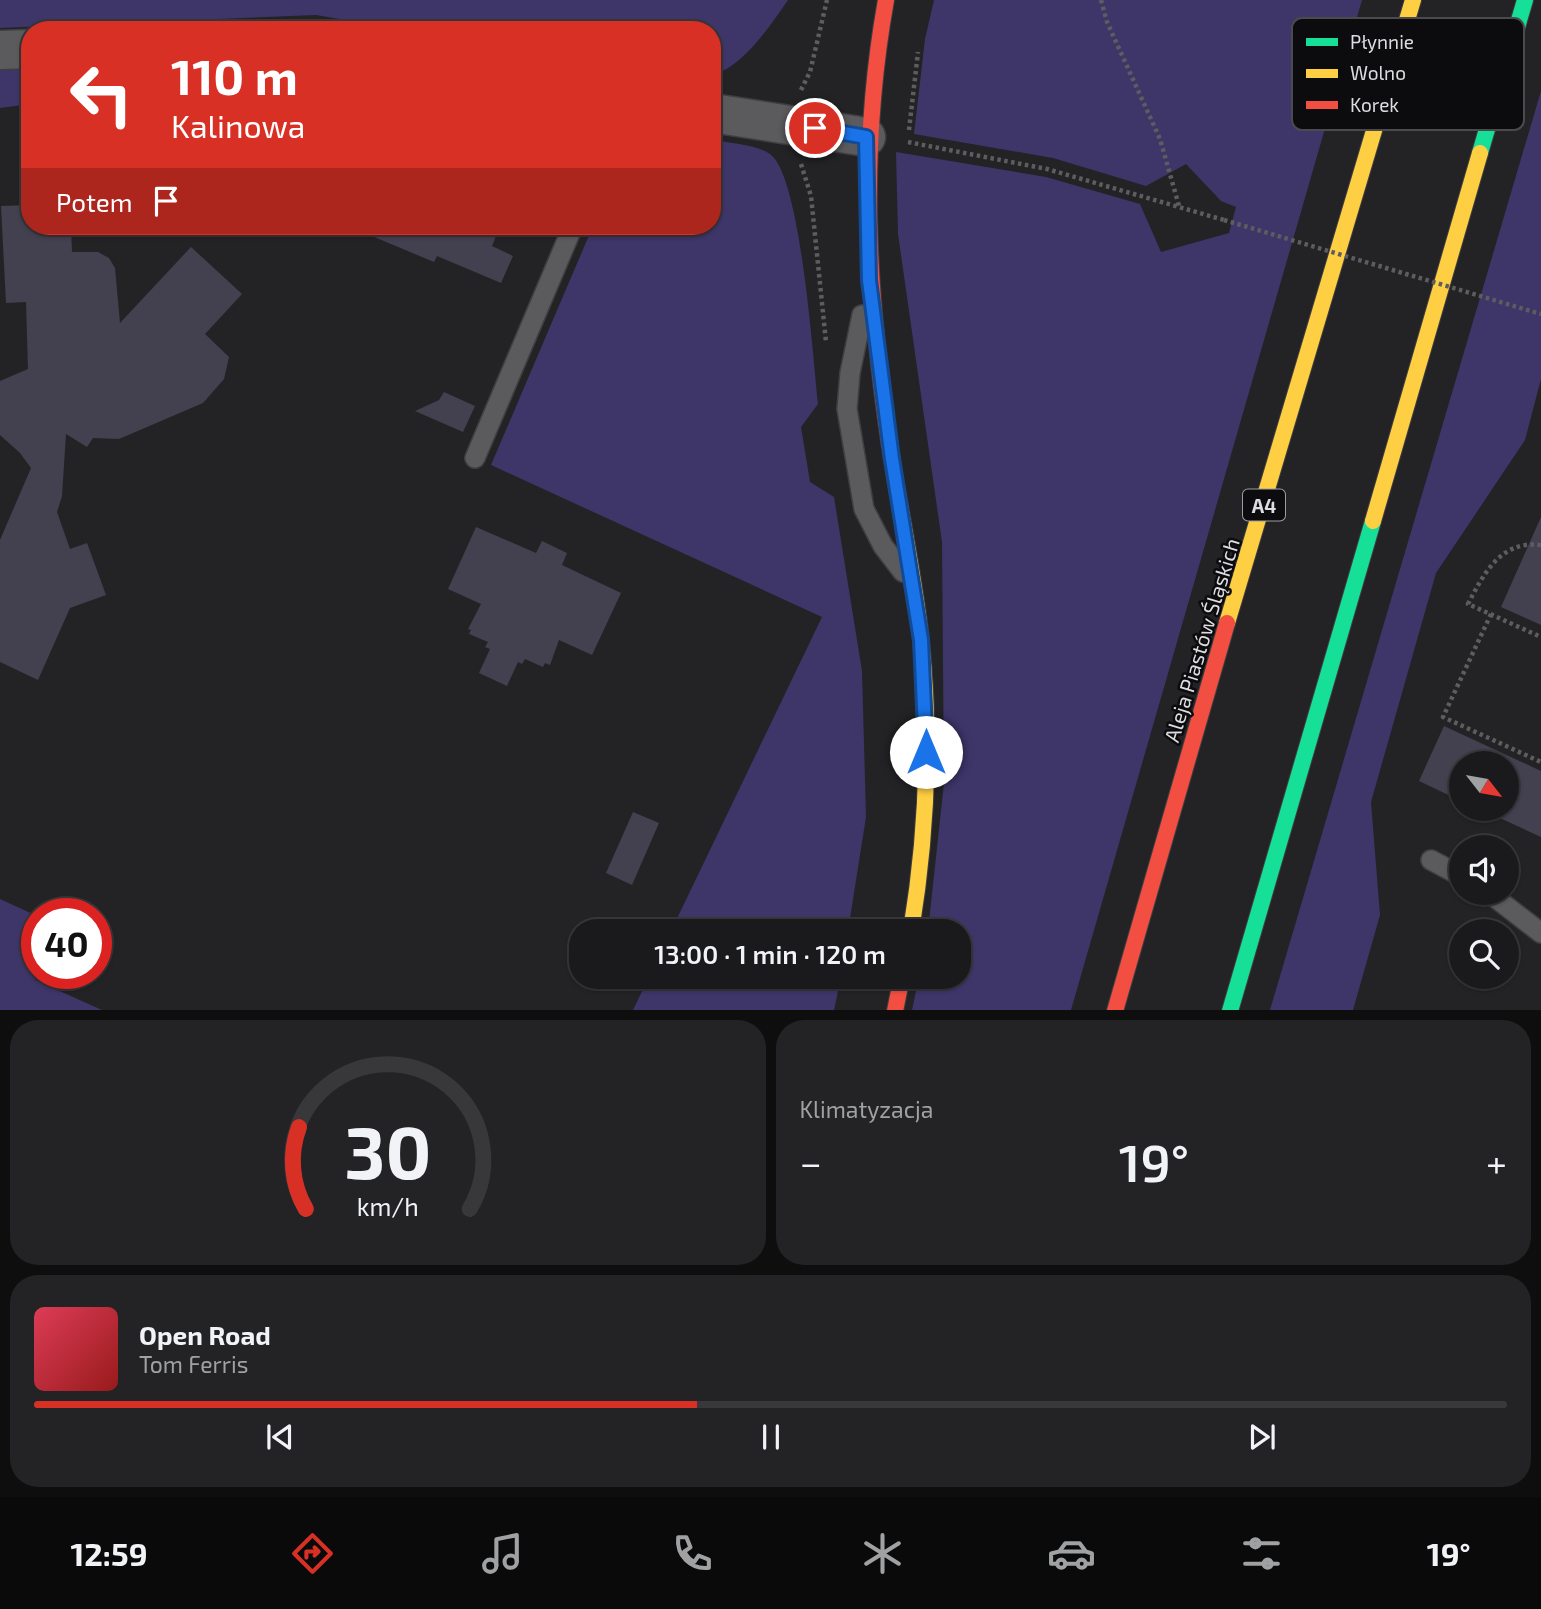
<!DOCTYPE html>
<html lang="pl">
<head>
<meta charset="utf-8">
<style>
  :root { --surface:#1a1a1c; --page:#232325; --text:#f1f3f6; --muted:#9fa1a3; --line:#38383b; --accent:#d93025 }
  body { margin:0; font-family:"Exo 2",sans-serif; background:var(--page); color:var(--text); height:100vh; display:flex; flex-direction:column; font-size:26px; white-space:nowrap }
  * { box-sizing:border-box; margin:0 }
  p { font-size:23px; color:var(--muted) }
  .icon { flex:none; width:38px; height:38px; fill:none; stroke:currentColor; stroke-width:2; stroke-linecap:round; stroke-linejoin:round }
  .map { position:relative; height:1010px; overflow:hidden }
  .side { display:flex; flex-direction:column; gap:10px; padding:10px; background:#0e0e0f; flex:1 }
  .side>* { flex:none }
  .banner { position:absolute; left:21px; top:21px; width:700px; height:214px; border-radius:28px; box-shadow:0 2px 5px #0004,0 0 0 2px var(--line); background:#d93025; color:#fff; overflow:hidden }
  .needle { width:46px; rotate:121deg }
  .tools { position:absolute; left:1449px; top:751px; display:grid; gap:14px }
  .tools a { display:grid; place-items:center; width:70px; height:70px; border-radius:50%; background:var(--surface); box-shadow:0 2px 5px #0004,0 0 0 2px var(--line); font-size:35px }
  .speed { position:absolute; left:21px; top:898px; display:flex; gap:14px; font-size:35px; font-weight:700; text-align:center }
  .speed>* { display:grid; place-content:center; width:91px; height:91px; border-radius:50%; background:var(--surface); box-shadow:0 2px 5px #0004,0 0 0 2px var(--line); line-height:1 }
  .speed .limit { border:10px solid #d22; background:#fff; color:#111 }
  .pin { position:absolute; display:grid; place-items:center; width:60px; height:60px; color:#fff; margin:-30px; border:4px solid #fff; border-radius:50%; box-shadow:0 2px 7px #0007 }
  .me { position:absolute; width:77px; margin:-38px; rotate:0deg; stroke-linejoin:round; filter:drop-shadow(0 0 5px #0008) }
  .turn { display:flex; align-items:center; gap:24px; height:147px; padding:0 35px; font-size:32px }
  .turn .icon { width:91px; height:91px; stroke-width:2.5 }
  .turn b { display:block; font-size:49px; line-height:60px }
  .then { display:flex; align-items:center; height:66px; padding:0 35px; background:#0003; gap:14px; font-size:26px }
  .big { font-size:52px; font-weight:600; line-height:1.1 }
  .side .tile { flex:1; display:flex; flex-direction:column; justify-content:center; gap:10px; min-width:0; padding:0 24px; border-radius:28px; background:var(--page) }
  .side .dial { align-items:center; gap:0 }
  .dial svg { height:182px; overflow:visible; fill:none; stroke:var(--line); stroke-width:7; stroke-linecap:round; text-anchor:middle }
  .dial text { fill:var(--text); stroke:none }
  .song { display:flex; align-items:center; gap:21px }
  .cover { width:84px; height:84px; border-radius:10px; background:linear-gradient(135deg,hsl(350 70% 55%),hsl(0 70% 35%)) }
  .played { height:7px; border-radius:4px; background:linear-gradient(90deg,var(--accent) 45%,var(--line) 45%) }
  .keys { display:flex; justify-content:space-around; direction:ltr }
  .heat { display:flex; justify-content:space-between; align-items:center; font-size:38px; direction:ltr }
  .side .tiles { flex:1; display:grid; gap:10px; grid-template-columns:1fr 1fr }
  .tile:last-child { grid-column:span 2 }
  .trip { position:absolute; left:569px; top:919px; width:402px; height:70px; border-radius:28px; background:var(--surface); box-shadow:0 2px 5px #0004,0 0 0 2px var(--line); font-weight:600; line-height:70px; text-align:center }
  .tabs { display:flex; height:112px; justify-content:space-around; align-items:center; background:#0a0a0b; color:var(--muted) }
  .tabs .icon { width:49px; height:49px }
  .tabs .current { color:var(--accent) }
  .tabs b { font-size:32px; color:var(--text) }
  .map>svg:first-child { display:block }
</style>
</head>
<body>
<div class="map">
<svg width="1541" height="1011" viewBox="0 0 1541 1011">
  <rect width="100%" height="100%" fill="#232326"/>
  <!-- green -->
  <g fill="#3e3569">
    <path d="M0 0H788C773 22 740 71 712 74V30H405L316 15 0 28Z"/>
    <polygon points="934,0 1362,0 1071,1010 912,1010 919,977 959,976 959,931 928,931 944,783 942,542 898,234 896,152 1046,177 1140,204 1161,252 1229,233 1236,207 1221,201 1186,164 1146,186 1053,158 914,134 925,39"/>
    <polygon points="30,64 30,104 0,108 0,65"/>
    <polygon points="1541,91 1541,379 1525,440 1436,573 1371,802 1380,915 1353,1010 1270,1010"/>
    <path d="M712 140C729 143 755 144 770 154 801 176 813 360 818 404L801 427 810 482 834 497 862 671 866 817 848 931H671L822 617 491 465 593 226H712Z"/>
    <polygon points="0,899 37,916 38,973 35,980 102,1010 0,1010"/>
    <polygon points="649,977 649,976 841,977 834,1010 633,1010"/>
  </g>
  <!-- building -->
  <g fill="#434050">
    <polygon points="30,205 30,226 71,226 72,252 98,252 109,258 115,268 120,323 191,247 242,294 205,334 229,357 224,379 203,403 119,439 93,438 87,447 66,434 62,496 57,512 70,549 87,543 106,595 70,608 38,680 0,662 0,540 31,468 20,453 0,435 0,381 28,369 26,302 6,303 1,206"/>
    <polygon points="348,226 500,226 492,246 513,256 501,283 437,256 434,262"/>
    <polygon points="444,392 475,406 463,432 415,411 439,400"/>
    <polygon points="1541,517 1541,625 1501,607"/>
    <polygon points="476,527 536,553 542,541 567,553 562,565 621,593 592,655 559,640 550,665 545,663 543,667 525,659 522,664 518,662 507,686 479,673 490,649 485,647 488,642 469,634 471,630 468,629 481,604 448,589"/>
    <polygon points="1444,726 1541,771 1541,837 1478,808 1507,808 1507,763 1461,763 1461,801 1419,781"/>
    <polygon points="633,812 659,823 632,885 606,873"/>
  </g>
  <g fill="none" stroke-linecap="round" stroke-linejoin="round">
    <!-- lane casing -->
    <g stroke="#3f3f41" stroke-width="22">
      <g id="lane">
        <polyline points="862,315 850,373 847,409 864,509 883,546 903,572"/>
        <polyline points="475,458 573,226"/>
        <polyline points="1431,860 1461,876"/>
        <polyline points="1488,892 1541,933"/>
      </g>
    </g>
    <!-- street casing -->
    <g stroke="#3f3f41" stroke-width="41">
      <g id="street">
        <polyline points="0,50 30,49"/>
        <polyline points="712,113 866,137"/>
      </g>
    </g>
    <!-- fast casing -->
    <g stroke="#3f3f41" stroke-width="18">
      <g id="fast">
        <polyline points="1480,153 1525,0"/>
        <polyline points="1230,1011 1373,521"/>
      </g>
    </g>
    <!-- slow casing -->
    <g stroke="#3f3f41" stroke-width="18">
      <g id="slow">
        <path d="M889 441C899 507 914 573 921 640 931 737 927 834 911 931"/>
        <polyline points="1373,521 1480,153"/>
        <polyline points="1227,623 1413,0"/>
      </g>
    </g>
    <!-- jam casing -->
    <g stroke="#3f3f41" stroke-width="18">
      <g id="jam">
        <path d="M886 0C859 150 867 291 889 441"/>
        <polyline points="895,1011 902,976"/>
        <polyline points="1115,1011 1227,623"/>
      </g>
    </g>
    <!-- path -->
    <g stroke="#5d5d5f" stroke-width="4.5" stroke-dasharray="3.5 3.5" stroke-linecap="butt">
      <polyline points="1101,0 1107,22 1160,139 1179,206"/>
      <path d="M184 30C235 27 287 22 338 30"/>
      <polyline points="801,90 810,72 827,0"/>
      <polyline points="909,130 918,52"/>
      <polyline points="908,142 1047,169 1224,220"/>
      <polyline points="801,164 811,196 826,342"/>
      <path d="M1541 545C1501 540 1484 573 1468 604L1541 637"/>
      <polyline points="1491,614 1443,717 1541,762"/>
    </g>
    <!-- lane -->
    <use href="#lane" stroke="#5b5b5e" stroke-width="19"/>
    <!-- street -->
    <use href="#street" stroke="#5b5b5e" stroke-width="38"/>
    <!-- fast -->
    <use href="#fast" stroke="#16e098" stroke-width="16"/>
    <!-- slow -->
    <use href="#slow" stroke="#ffcf43" stroke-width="16"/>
    <!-- jam -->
    <use href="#jam" stroke="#f24e42" stroke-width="16"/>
    <!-- path-bridge -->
    <polyline stroke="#5d5d5f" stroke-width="4.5" stroke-dasharray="3.5 3.5" stroke-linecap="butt" points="1224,220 1541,314"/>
  </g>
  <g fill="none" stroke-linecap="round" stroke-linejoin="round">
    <!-- route casing -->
    <g stroke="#114b97" stroke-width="18">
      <polyline id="route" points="815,128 866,137 869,280 892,459 921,640 926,752"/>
    </g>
    <!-- route -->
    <use href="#route" stroke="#1a73e8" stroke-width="12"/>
  </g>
  <g text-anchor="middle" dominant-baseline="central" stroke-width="5" stroke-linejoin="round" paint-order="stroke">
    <!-- shield labels -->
    <rect fill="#0c0c0e" stroke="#9e9ea2" stroke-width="2" x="1243" y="489.5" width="42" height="31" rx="5"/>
    <g font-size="19" font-weight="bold" fill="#dddde1">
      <text x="1264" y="505">A4</text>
    </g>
    <!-- street labels -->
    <g font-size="21" fill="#dddde1" stroke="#0c0c0e">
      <text transform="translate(1201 640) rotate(-73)">Aleja Piastów Śląskich</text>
    </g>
  </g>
  <!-- legend -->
  <rect x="1292" y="18" width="232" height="112" rx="10" fill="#0c0c0e" stroke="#4b4b4d" stroke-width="2"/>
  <rect x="1306" y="38" width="32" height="8" fill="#16e098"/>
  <rect x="1306" y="69" width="32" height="9" fill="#ffcf43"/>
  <rect x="1306" y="101" width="32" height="8" fill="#f24e42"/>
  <g font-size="19" fill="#dddde1">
    <text x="1350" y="49">Płynnie</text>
    <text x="1350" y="80">Wolno</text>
    <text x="1350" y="112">Korek</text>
  </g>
</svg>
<div class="tools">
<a><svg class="needle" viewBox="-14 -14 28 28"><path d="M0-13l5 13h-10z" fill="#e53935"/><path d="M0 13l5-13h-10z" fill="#9fa1a3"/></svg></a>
<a><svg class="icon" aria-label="sound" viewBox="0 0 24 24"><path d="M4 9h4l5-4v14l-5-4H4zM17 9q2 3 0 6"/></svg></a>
<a><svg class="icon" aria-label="search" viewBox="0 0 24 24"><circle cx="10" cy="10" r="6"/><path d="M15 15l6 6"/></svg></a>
</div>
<div class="speed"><div class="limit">40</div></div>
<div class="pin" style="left:815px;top:128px;background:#d93025"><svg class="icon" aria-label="arrive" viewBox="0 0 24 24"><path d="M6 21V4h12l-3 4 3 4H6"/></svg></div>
<svg class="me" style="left:926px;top:752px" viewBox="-20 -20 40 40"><circle r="19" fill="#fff"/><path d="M0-13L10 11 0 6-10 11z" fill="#1a73e8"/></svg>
<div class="trip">13:00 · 1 min · 120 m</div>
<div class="banner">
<div class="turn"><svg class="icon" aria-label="left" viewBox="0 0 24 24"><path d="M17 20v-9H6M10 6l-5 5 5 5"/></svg><div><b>110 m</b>Kalinowa</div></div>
<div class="then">Potem<svg class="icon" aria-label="arrive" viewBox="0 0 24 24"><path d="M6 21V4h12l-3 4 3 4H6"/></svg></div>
</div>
</div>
<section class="side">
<div class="tiles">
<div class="tile dial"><svg viewBox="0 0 100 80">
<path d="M14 69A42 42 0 1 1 86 69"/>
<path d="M14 69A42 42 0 0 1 11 33" stroke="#d93025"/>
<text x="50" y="56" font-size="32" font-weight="700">30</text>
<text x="50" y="72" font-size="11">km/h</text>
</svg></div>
<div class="tile"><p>Klimatyzacja</p>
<div class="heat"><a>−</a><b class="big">19°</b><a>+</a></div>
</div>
<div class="tile">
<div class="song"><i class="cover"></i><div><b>Open Road</b><p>Tom Ferris</p></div></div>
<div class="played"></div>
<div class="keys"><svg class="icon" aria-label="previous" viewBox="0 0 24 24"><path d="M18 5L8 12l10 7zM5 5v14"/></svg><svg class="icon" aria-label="pause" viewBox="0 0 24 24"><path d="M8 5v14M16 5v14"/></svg><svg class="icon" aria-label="next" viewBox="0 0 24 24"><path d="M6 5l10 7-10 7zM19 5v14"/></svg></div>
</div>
</div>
</section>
<nav class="tabs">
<b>12:59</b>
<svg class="icon current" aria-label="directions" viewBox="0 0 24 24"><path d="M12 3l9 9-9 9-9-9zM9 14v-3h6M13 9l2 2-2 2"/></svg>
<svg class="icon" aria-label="music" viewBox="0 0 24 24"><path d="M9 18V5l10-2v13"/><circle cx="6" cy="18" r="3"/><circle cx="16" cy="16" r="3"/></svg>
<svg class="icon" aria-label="phone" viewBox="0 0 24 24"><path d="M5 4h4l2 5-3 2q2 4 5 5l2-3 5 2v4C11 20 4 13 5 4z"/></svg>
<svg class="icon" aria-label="climate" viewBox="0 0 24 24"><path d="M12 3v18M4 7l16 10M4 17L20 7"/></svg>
<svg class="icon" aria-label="car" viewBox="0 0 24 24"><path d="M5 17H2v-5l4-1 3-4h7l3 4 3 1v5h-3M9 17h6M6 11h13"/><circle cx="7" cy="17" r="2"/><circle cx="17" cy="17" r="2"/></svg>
<svg class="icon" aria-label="filters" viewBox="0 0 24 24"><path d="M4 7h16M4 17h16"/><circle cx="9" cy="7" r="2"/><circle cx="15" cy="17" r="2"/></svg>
<b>19°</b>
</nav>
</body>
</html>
